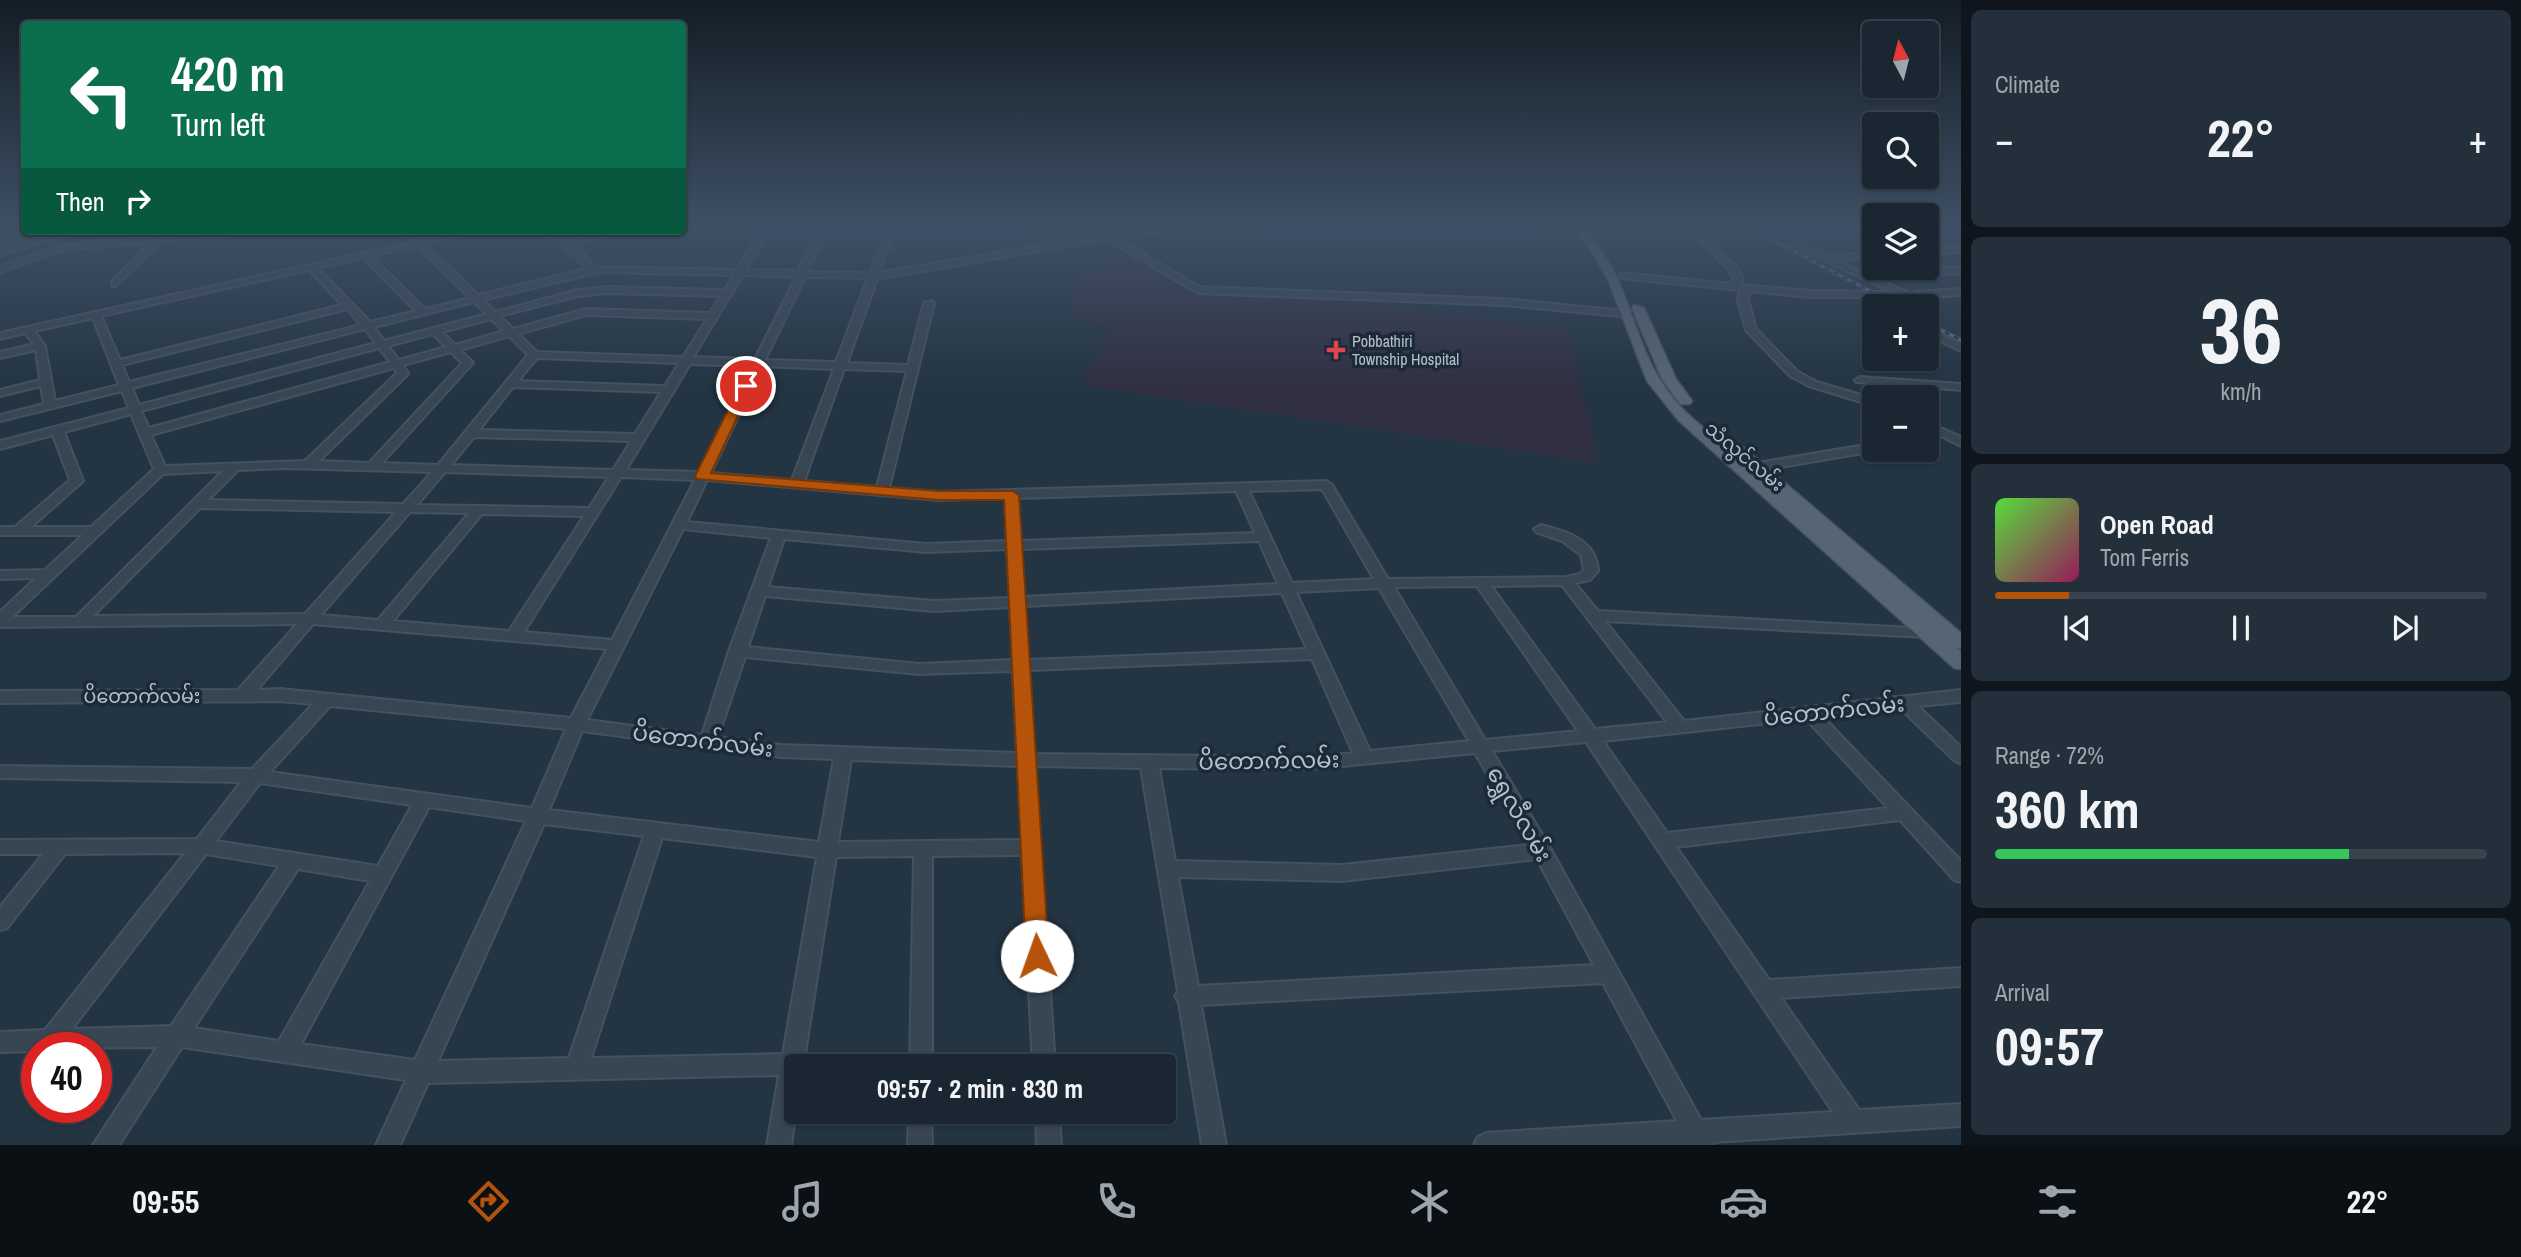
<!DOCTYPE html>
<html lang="en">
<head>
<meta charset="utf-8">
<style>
  :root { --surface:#1a2732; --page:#232f3a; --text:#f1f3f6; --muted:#9fa5ac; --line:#38444d; --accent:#b45309 }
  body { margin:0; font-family:"Archivo Narrow","Noto Sans Myanmar",sans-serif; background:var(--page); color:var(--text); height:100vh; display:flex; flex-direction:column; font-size:26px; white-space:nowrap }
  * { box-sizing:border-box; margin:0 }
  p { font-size:23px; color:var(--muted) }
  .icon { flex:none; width:38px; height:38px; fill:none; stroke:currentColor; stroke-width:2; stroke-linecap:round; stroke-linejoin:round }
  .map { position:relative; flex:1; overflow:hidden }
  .details { display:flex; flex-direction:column; gap:10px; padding:10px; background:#0e151c; width:560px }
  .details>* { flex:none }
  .hud { position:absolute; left:21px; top:21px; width:665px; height:214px; border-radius:7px; box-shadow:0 2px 5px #0004,0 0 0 2px var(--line); background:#0b6e4f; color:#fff; overflow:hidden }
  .needle { width:46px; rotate:353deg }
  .tools { position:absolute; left:1862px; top:21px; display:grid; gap:14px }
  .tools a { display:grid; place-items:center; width:77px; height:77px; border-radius:7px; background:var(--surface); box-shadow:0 2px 5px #0004,0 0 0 2px var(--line); font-size:35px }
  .speed { position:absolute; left:21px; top:1032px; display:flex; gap:14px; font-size:35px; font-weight:700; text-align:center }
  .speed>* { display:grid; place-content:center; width:91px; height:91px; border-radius:50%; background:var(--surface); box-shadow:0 2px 5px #0004,0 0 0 2px var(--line); line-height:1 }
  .speed .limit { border:10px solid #d22; background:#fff; color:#111 }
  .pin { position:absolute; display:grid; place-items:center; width:60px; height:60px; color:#fff; margin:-30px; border:4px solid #fff; border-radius:50%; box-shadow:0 2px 7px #0007 }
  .me { position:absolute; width:77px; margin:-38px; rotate:357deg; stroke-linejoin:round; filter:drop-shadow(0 0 5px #0008) }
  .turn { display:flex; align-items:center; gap:24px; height:147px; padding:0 35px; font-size:32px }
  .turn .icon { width:91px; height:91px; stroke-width:2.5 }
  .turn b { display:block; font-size:49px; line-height:60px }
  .then { display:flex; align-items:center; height:66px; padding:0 35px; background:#0003; gap:14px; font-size:26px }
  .big { font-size:52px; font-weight:800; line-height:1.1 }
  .details .tile { flex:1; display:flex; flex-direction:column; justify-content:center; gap:10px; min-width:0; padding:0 24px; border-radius:10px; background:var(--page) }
  .details .dial { align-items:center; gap:0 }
  .dial b { font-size:91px; line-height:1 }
  .song { display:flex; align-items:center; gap:21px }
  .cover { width:84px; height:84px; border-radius:10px; background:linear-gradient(135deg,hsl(110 70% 55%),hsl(330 70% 35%)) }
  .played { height:7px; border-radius:4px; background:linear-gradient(90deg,var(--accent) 15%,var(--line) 15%) }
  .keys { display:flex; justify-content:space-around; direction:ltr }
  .heat { display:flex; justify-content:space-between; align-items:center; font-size:38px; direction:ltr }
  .charge { height:10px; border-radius:5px; background:linear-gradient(90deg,#34c759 72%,var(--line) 0) }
  .trip { position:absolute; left:784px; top:1054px; width:392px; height:70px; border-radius:7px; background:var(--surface); box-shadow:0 2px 5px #0004,0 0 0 2px var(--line); font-weight:800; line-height:70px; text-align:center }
  .dock { display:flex; height:112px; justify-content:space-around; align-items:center; background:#0a1014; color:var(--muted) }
  .dock .icon { width:49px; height:49px }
  .dock .selected { color:var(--accent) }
  .dock b { font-size:32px; color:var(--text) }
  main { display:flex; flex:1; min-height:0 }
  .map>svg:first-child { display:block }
</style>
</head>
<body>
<main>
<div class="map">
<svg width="1961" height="1145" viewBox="0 0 1961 1145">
  <rect width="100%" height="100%" fill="#233443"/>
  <!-- medical -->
  <polygon fill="#313043" points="1138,262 1195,295 1339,300 1567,329 1599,463 1082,385 1111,330 1073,315 1074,276"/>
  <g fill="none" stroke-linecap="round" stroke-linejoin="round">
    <!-- minor casing -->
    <g stroke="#44515f" stroke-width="4">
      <g id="minor">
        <polygon points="21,226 24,226 24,231 0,239 0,233"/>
        <path d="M764 226H772L746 270 798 271 821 226H829L807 272 870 273 888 226H896L879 273 1100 235 1086 226C1096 226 1103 233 1112 233 1140 233 1168 226 1196 226L1192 228 1116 238 1200 287 1504 299 1644 313V317L1641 318 1504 305 1198 293 1106 239 877 279 847 363 908 365 924 303 932 301 934 303 889 488 939 492 1326 481 1332 485 1388 579 1566 577 1580 574 1584 570 1581 555 1562 541 1536 532 1534 529 1541 525C1566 531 1597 540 1598 571L1590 580 1575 583 1598 611 1931 629 1933 632 1926 637 1605 621 1684 721 1961 690V702L1918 706 1961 747V763L1955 761 1900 708 1823 717 1961 861V882L1954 880 1900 820 1676 847 1769 980 1961 968V986L1781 998 1859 1110 1961 1104V1126L1713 1142 1714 1145H1474L1478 1137 1486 1133 1677 1121 1603 983 1201 1005 1226 1145H1202L1179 1003 1175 996 1178 992 1141 768 1035 766 1055 1066H1033L1022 855 932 856V1066H910L914 856 836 857 803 1066H796V1110L791 1145H767L779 1075 428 1083 400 1145H376L406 1080 182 1047 119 1145H93L157 1047 37 1048V1051L0 1052V1032L45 1030 185 853 65 854 7 928 0 930V907L43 854H0V840L197 839 241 782 0 778V766L252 769 313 704 280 701 0 703V691L238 690 297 624 0 627V612L36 578 0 579V571L45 570 83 535H0V527H15L70 480 53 435 0 449V441L129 408 122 391 0 421V415L44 404 41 386 0 396V390L40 380 36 350 0 358V352L34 344 25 333 0 339V333L413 242 403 231H412L421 240 462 231H477L425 244 478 295 586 269 575 255 543 231H552L567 241 607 231H621L572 245 581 251 594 267 737 270ZM417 246 470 298 425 309 371 256ZM363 258 416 311 370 322 317 268ZM309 270 342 305 120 360 101 316ZM600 272 734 275 724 290 606 287 578 290 495 312 483 300ZM743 275 796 277 755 359 693 357ZM805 277 868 278 836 362 765 360ZM606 293 721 296 710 313 586 309 513 329 500 316 578 296ZM474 302 487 314 384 341 374 327ZM347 309 361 325 129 382 122 365ZM586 315 707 319 683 357 537 352 518 334ZM93 318 119 385 55 401 45 346 34 331ZM491 319 504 331 455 345 442 332ZM365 329 376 343 139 405 132 388ZM433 334 446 347 399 360 388 346ZM509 336 528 355 438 465 382 463 473 363 460 350ZM379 348 390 362 149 428 141 411ZM451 352 462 363 369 463 319 461 407 375 408 373 403 365ZM537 358 679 363 665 386 518 381ZM690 364 752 366 699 472 626 470ZM762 366 834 369 792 480 711 473ZM394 368 397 373 305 461 165 466 151 435ZM844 369 907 371 877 487 804 481ZM513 387 661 392 635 434 479 430ZM131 414 154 469 91 527H31L83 481 64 432ZM474 437 631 441 613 470 451 465ZM287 468 432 472 403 504 208 500 238 470ZM223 471 76 617H12L163 474ZM445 472 609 477 589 508 417 505ZM621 477 695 480 612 640 524 632ZM707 480 939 500 1005 498 1007 541 926 544 687 522ZM1322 489 1374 579 1292 583 1249 491ZM1236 491 1255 533 1020 541 1018 498ZM200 508 396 512 305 614 93 616ZM410 512 469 513 378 620 321 615ZM482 514 584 516 509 631 393 621ZM683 529 771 538 729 651 702 735 587 720ZM784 539 926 552 1007 549 1010 598 934 601 768 587ZM1259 541 1278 584 1024 597 1021 549ZM1562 585 1667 722 1595 729 1491 586ZM1477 586 1578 731 1485 740 1394 587ZM1379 588 1469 741 1370 751 1296 592ZM1282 593 1307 649 1028 660 1025 606ZM765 596 934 611 1010 607 1013 660 919 664 748 647ZM313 624 607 649 571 718 280 689 257 690ZM745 657 919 674 1013 671 1017 753 781 745 718 737ZM1312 659 1353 753 1311 757 1034 754 1029 670ZM330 706 566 729 532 808 270 772ZM1806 719 1888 808 1667 833 1603 741ZM582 731 781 757 834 759 819 842 549 810ZM1586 742 1833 1112 1701 1120 1549 846 1492 751ZM1475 753 1529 845 1342 865 1175 861 1159 768 1311 769ZM851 760 1018 766 1022 840 838 842ZM260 783 412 805 378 866 216 841ZM429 807 526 821 415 1060 301 1044ZM544 824 644 836 569 1058 438 1061ZM662 838 817 857 783 1054 591 1058ZM206 854 279 866 171 1026 72 1029ZM1537 859 1594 965 1198 986 1178 877 1342 881ZM298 869 370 881 279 1041 194 1028Z"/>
        <polygon points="1792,226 1822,226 1818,228 1789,230 1788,228"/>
        <polygon points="1845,226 1855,226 1874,234 1874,239"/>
        <polygon points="1690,227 1696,227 1736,267 1743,278 1741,285 1811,291 1892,292 1789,244 1796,242 1828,256 1874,252 1874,258 1837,261 1909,293 1909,297 1811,297 1749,291 1748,300 1756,329 1798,372 1817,382 1874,399 1874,406 1809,386 1790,376 1746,330 1738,300 1740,290 1620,278 1620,274 1623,273 1732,284 1733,278 1729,270 1690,231"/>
        <polygon points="60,231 81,231 0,255 0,249"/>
        <polygon points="225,231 257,231 253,233 163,241 115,286 112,285 112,281 152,242 62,250 0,272 0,266 61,245"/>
        <polygon points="1961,246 1961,252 1927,254 1927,248"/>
        <polygon points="1961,267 1961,273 1890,278 1885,275 1890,272"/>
        <polygon points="1961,289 1961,295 1916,298 1911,295 1916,292"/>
        <polygon points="1927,328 1961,344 1961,351 1927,335"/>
        <polygon points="1860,377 1961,384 1961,390 1856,382 1855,380"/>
        <polygon points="1927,422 1961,437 1961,446 1927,429"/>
        <polygon points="1859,446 1863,447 1865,450 1863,453 1758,471 1752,467 1758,463"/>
        <polygon points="909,1111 931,1111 932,1145 908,1145"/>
        <polygon points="1036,1111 1059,1111 1061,1145 1037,1145"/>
      </g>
    </g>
    <!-- major casing -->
    <g stroke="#44515f" stroke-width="3">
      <g id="major">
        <path d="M1571 226H1581C1631 277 1628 330 1662 383 1678 409 1704 428 1727 448L1728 443H1738L1961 633V649L1956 648 1961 652V669L1954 668 1679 421 1647 381 1607 277 1587 244Z"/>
        <polygon points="1634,305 1644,308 1676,379 1692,401 1690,404 1680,404 1662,379 1632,308"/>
      </g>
    </g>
    <!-- minor -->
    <use href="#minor" fill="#384553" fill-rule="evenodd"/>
    <!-- major -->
    <use href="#major" fill="#566573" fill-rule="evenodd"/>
    <!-- rail casing -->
    <g stroke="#596a7a" stroke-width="3.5">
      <g id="rail">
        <polyline points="1745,226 1899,306"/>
        <polyline points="1927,323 1961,340"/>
      </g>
    </g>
    <!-- rail -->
    <use href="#rail" stroke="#1c2a38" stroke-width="2" stroke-dasharray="5" stroke-linecap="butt"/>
  </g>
  <!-- sky -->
  <linearGradient id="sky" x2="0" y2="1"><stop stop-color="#131d25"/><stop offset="0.59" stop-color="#3f5066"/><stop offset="1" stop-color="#3f5066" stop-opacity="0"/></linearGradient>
  <rect width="1961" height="386" fill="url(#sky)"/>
  <!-- route -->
  <polygon fill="#b45309" stroke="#753606" stroke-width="2" points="746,383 752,386 711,473 939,491 1012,491 1019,495 1049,956 1046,964 1037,967 1029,964 1026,956 1004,500 939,500 697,479 695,476 740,386"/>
  <!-- markers -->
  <path fill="#e0444e" stroke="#1c2a38" stroke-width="2.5" d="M1332.5 339.5h7v7h7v7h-7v7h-7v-7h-7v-7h7z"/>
  <g text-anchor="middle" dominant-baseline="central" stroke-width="7" stroke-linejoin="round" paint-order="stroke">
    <!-- far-poi labels -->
    <g font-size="16" fill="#b5c0cd" stroke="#1c2a38" text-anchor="start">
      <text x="1352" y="341">Pobbathiri<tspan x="1352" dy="18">Township Hospital</tspan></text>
    </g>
    <!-- street labels -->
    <g font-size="19" fill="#b5c0cd" stroke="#1c2a38">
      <text transform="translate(1745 456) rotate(40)">သံလွင်လမ်း</text>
      <text x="142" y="696">ပိတောက်လမ်း</text>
    </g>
    <!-- near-street labels -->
    <g font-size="23" fill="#b5c0cd" stroke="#1c2a38">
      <text transform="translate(1834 710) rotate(-6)">ပိတောက်လမ်း</text>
      <text transform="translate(703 740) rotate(7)">ပိတောက်လမ်း</text>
      <text transform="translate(1269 760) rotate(-1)">ပိတောက်လမ်း</text>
      <text transform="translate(1520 814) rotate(60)">ရွှေလီလမ်း</text>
    </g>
  </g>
</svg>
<div class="tools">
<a><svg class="needle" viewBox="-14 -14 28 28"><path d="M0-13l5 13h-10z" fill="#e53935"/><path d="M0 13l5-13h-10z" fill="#9fa5ac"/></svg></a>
<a><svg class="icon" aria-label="search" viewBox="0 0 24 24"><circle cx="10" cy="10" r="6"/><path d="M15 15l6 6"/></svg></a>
<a><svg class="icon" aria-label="layers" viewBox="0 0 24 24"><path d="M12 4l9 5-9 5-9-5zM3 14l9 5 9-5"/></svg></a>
<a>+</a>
<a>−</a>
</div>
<div class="speed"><div class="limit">40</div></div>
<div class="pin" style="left:746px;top:386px;background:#d93025"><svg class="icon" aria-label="arrive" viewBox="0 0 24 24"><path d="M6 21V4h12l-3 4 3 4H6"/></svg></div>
<svg class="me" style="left:1037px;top:956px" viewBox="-20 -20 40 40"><circle r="19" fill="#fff"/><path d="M0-13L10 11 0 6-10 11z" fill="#b45309"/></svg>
<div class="trip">09:57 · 2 min · 830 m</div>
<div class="hud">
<div class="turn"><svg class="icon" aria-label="left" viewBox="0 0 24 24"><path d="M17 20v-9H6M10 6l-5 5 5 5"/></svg><div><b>420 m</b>Turn left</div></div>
<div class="then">Then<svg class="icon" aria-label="right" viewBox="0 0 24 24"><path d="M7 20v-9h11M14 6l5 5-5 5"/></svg></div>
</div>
</div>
<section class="details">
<div class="tile"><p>Climate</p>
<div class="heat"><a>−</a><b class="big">22°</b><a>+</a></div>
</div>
<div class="tile dial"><b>36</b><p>km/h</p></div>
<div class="tile">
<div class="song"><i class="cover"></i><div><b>Open Road</b><p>Tom Ferris</p></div></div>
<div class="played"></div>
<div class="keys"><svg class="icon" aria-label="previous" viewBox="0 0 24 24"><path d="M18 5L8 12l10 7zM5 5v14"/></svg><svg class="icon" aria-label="pause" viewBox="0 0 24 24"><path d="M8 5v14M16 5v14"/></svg><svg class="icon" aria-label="next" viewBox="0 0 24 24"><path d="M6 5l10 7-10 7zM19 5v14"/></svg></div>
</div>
<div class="tile"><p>Range · 72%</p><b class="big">360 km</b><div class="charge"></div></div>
<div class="tile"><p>Arrival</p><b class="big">09:57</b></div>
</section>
</main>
<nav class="dock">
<b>09:55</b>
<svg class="icon selected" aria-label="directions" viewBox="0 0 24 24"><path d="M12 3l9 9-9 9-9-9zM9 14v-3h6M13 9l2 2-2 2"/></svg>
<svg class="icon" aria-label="music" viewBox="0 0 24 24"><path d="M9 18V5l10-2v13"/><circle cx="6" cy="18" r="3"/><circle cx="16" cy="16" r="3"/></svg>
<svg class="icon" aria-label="phone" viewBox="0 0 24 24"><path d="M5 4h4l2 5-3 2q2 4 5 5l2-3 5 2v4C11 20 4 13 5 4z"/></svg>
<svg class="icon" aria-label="climate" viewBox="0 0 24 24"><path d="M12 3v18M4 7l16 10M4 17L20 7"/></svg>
<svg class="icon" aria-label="car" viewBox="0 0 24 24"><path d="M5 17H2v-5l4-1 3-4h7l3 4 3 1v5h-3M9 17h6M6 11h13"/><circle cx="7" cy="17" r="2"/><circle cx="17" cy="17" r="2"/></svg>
<svg class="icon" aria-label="filters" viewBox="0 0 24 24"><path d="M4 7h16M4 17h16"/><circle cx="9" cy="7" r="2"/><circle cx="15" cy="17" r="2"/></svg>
<b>22°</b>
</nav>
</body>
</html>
